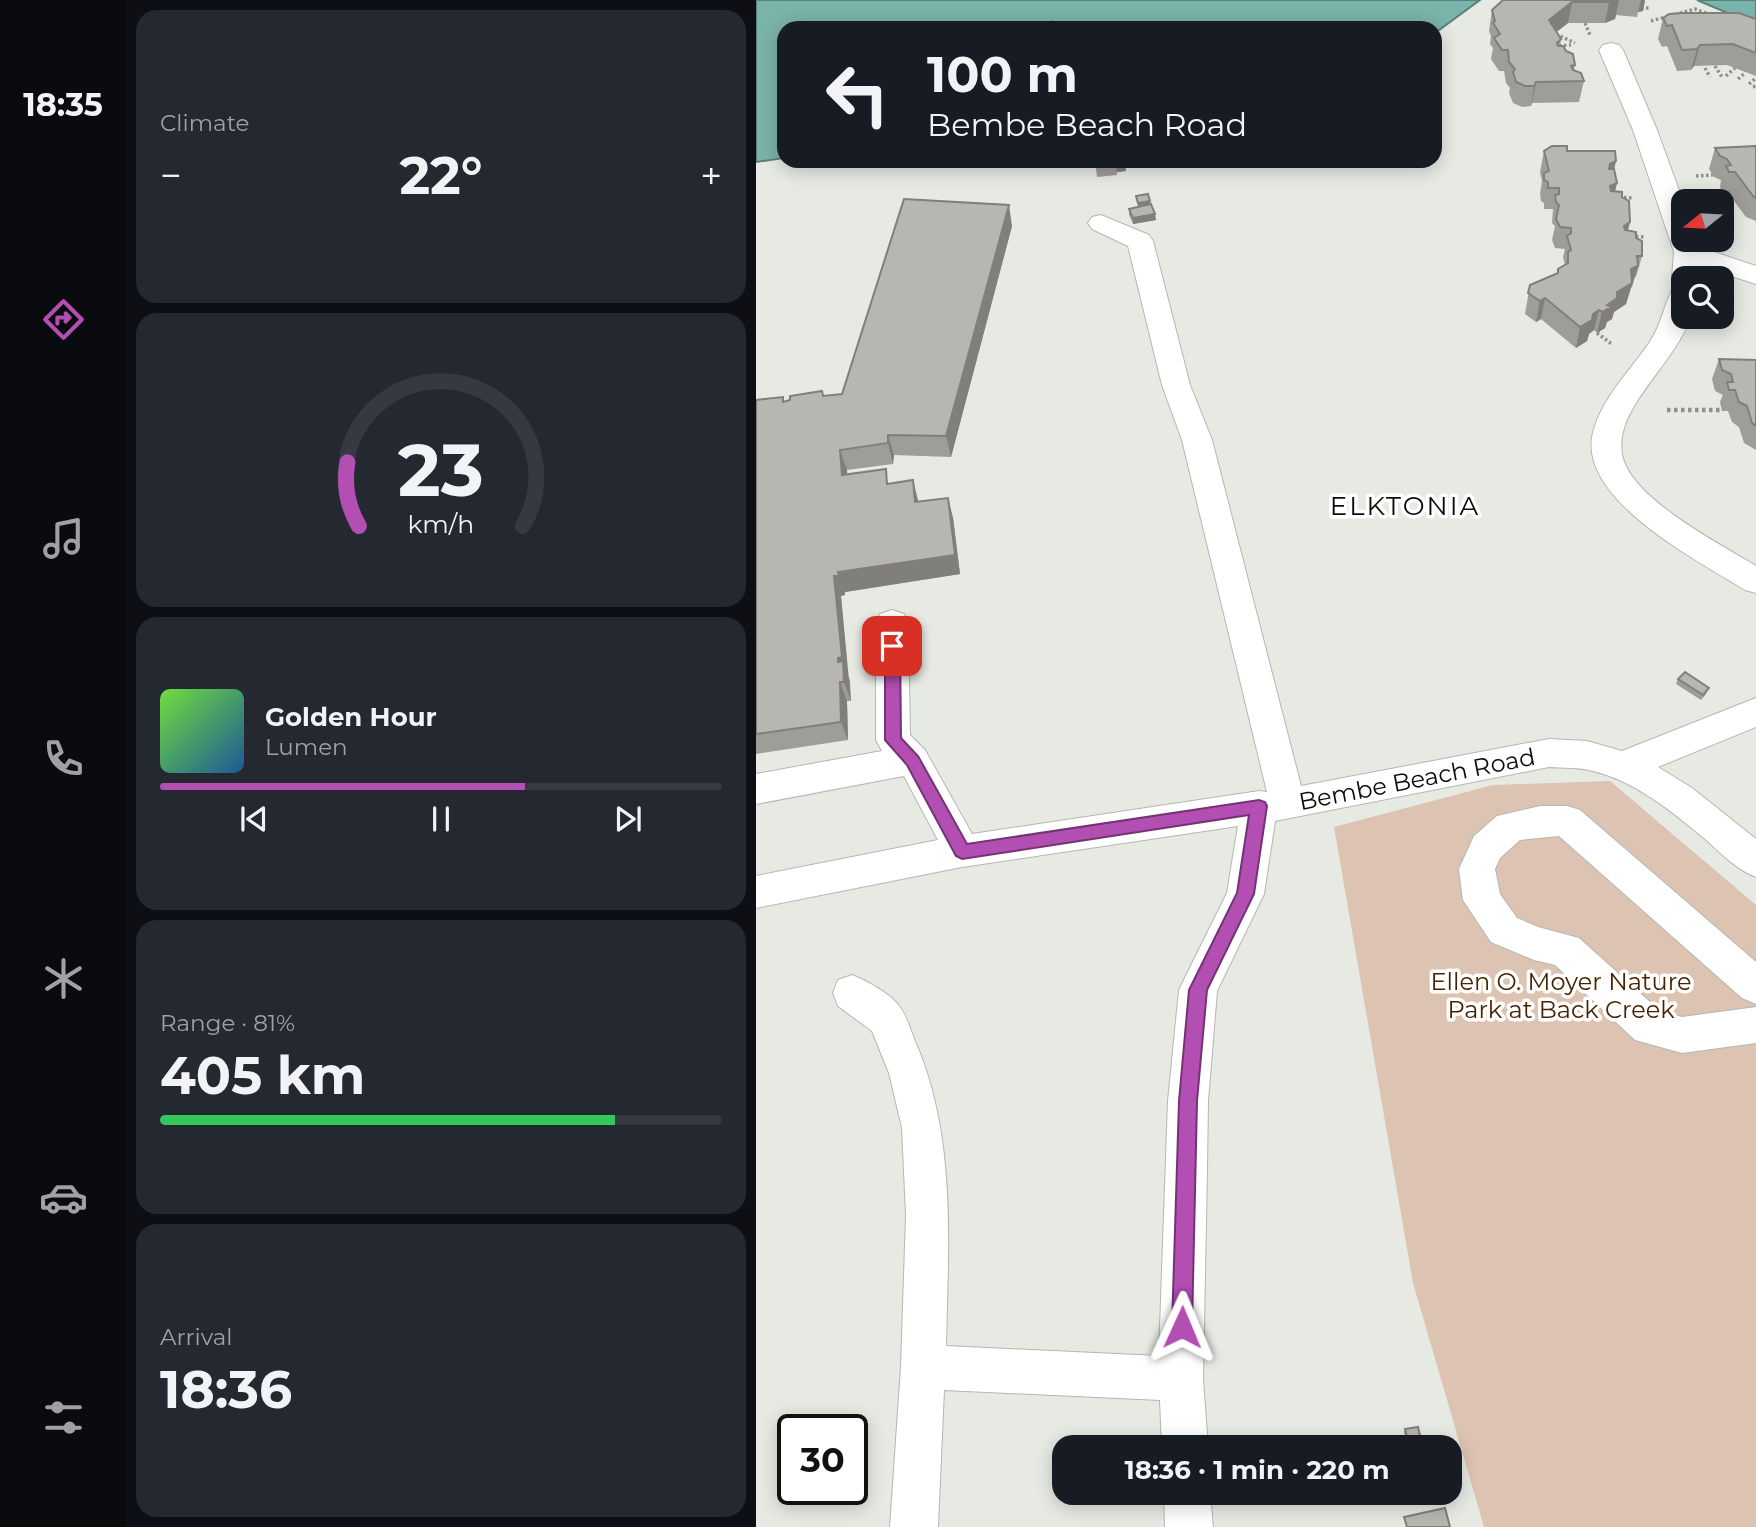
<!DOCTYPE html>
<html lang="en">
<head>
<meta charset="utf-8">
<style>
  :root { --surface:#171b24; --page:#242831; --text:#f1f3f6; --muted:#9ea1a6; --line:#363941; --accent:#b34eb3 }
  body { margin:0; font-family:Montserrat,sans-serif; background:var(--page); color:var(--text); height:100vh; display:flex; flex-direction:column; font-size:26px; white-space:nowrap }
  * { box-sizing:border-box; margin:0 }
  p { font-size:23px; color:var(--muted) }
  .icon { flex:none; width:38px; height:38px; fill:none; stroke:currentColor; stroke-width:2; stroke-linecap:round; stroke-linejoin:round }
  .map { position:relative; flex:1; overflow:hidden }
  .drawer { display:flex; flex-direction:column; gap:10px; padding:10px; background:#0d0f14; width:630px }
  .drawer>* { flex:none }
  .guide { position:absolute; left:21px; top:21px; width:665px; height:147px; border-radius:21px; box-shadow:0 4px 18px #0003; background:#171b24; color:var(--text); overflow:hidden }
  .needle { width:46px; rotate:252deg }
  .fabs { position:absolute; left:915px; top:189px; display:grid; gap:14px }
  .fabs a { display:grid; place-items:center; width:63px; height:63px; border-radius:14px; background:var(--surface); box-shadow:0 4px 18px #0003; font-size:35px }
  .speed { position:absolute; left:21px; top:1414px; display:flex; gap:14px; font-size:35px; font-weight:700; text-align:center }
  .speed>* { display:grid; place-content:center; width:91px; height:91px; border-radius:50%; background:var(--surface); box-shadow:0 4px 18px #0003; line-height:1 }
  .speed .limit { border:4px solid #111; border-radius:10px; background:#fff; color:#111 }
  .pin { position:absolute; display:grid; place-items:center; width:60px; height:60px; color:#fff; margin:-30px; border-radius:14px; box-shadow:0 4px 10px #0006 }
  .me { position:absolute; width:77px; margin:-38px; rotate:1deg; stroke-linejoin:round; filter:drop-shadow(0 0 5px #0008) }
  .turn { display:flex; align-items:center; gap:24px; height:147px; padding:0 35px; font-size:32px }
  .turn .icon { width:91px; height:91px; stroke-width:2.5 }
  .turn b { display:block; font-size:49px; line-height:60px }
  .big { font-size:52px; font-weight:700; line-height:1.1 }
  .drawer .widget { flex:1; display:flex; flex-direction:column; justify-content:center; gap:10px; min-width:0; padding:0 24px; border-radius:21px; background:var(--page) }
  .drawer .dial { align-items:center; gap:0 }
  .dial svg { height:182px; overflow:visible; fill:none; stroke:var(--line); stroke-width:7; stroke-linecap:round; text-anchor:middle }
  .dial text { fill:var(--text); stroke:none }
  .song { display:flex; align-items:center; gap:21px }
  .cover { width:84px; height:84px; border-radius:10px; background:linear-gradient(135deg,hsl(100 70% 55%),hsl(210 70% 35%)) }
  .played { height:7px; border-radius:4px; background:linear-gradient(90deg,var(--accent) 65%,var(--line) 65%) }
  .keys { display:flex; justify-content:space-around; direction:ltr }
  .heat { display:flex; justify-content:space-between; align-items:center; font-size:38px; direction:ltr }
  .charge { height:10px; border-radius:5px; background:linear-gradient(90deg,#34c759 81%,var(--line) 0) }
  .trip { position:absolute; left:296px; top:1435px; width:410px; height:70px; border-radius:21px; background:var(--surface); box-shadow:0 4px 18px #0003; font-weight:700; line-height:70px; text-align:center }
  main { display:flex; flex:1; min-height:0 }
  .tab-bar { display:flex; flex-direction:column; width:126px; justify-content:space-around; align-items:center; background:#090b0e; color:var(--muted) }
  .tab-bar .icon { width:49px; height:49px }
  .tab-bar .on { color:var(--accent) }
  .tab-bar b { font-size:32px; color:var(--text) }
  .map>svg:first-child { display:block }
</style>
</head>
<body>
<main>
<nav class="tab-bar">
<b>18:35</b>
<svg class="icon on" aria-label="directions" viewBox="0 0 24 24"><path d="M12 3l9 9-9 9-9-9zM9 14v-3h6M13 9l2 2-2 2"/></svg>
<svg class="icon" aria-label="music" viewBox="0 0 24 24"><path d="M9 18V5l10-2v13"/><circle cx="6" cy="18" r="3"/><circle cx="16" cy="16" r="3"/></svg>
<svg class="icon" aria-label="phone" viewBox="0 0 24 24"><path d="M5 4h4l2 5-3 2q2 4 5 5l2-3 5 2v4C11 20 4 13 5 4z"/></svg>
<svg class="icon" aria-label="climate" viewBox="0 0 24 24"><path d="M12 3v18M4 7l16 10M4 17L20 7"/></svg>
<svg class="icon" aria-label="car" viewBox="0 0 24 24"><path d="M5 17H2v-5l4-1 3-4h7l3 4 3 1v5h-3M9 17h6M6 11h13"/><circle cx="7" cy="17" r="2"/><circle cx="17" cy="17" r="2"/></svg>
<svg class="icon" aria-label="filters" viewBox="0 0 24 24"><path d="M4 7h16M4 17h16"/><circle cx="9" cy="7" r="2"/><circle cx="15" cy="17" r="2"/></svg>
</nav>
<section class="drawer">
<div class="widget"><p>Climate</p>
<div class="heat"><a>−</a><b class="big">22°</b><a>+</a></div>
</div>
<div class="widget dial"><svg viewBox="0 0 100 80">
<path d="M14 69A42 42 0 1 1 86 69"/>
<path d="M14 69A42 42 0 0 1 9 41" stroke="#b34eb3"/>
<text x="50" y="56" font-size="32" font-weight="700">23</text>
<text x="50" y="72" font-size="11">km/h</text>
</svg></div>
<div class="widget">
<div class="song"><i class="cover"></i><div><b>Golden Hour</b><p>Lumen</p></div></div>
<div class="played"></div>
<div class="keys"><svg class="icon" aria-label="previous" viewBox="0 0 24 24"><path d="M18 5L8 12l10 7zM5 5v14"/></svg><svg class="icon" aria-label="pause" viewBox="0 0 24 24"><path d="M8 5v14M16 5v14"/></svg><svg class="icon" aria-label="next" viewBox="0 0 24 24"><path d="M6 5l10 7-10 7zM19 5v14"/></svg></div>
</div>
<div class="widget"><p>Range · 81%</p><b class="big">405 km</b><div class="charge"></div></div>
<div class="widget"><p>Arrival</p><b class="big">18:36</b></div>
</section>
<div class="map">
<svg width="1000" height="1527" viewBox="0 0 1000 1527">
  <rect width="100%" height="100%" fill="#e7e9e3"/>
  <!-- green -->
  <polygon fill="#ddc4b2" points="854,781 1000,905 1000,1527 728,1527 657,1283 578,827 737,785"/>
  <!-- water -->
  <g fill="#7ab3a9" stroke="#598179" stroke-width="2">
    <polygon points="0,0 724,0 679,33 679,28 28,28 28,158 0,162"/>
    <polygon points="941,0 1000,0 1000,25"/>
  </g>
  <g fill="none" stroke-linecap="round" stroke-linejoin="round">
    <!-- minor casing -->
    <g stroke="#b5b7b2" stroke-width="2">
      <g id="minor">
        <path d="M855 43 863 45 867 50 901 130 928 204V240H940L943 247 1000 266V284L944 266 943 278H928V317H935C922 351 895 377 877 408 867 425 861 445 869 464 886 504 964 544 1000 566V593L989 590C943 561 816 497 838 429 848 395 876 369 895 340 906 323 908 303 918 287L924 285 916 278 918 252 877 130 843 50 847 45Z"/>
        <path d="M345 215 393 235 397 241 434 385 456 440 545 786 793 739 831 741 866 751 1000 698V727L902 767 936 788 1000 839V877C979 869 964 852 948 838 915 811 879 781 837 771 823 767 807 768 793 767L519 821 508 894 461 991 452 1101 451 1170 447 1379 452 1447H406L404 1400 188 1390 182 1527H134L145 1367 150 1215 146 1128 133 1073 116 1031 82 1006 77 993 82 980 96 975C111 981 135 994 144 1007 151 1017 155 1031 159 1041 201 1138 192 1243 190 1346L403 1356 412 1101 423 990 471 893 482 826 206 867 0 908V876L182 840 148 776 0 804V774L126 751 120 740V623L124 614 136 610 148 614 152 623 154 735 169 750 216 834 503 791 511 792 426 440 406 385 372 246 336 229 332 223 336 217Z"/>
        <polygon points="784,806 811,806 824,810 1000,962 1000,1004 986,998 803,836 764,840 744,858 739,869 744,894 761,918 782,927 823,938 904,1011 926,1017 1000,1007 1000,1043 926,1053 879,1040 799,965 778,960 735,942 707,900 703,869 718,836 741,816"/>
        <polygon points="408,1493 454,1493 457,1527 409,1527"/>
      </g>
    </g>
    <!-- path-far1 -->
    <g stroke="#8f908b" stroke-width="3.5" stroke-dasharray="2.5 2.5" stroke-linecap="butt">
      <polyline points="885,8 894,8"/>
      <polyline points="296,20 297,28"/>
      <polyline points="895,21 939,9 955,15"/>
      <polyline points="829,23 834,35"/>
      <polyline points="800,34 819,43"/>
      <polyline points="798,46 815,45"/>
      <polyline points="959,66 966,77"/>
      <polyline points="949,68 954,77"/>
      <polyline points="970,76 979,68"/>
      <polyline points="982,79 989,73"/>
      <polyline points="993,84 1000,78"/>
      <polyline points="997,87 1000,86"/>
      <polyline points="940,176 957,175"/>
      <polyline points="947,193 966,192"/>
      <polyline points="863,197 876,198"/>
      <polyline points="875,236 888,237"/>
      <polyline points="841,333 857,345"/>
    </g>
    <!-- path -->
    <polyline stroke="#8f908b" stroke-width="4.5" stroke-dasharray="3.5 3.5" stroke-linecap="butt" points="911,410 966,410"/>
    <!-- minor -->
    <use href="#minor" fill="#fff" fill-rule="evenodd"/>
  </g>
  <!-- wall -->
  <g fill="#9e9d98">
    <polygon points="747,0 889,0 887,11 882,12 881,17 860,15 859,19 849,23 812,23 800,32 805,39 804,46 819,65 818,70 828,81 823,102 776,103 775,106 766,107 757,103 753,93 754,88 750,83 748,71 743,71 735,59 737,48 734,44 735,36 733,31 736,10"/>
    <polygon points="907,18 1000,19 1000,76 971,65 938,66 935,70 921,71 911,46 906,47 902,39"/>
    <polygon points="1000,146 1000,221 990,217 972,193 967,193 964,187 965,180 958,177 953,169 959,148"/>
    <polygon points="788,151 811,151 860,161 858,169 861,183 859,191 866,197 872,231 880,238 886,256 880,277 879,277 876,287 874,288 870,304 858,312 856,319 851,322 849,328 841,333 838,330 833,334 831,341 820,348 785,319 780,322 769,314 774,285 801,273 802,269 809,265 807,257 809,249 799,248 796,240 799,226 796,223 797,209 788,209 788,203 785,201 784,194 786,181 784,172"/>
    <polygon points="339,161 376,161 376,164 369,165 370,171 361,172 361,175 341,177"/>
    <polygon points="380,196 394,205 400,220 377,224 373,215 373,209 382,207"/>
    <polygon points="256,226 195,457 138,455 137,464 91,470 91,474 134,484 162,502 192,498 197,518 204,574 89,592 89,595 85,596 92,676 94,680 95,701 91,701 92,740 0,754 0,400 29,401 66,391 68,396 86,394"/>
    <polygon points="963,359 1000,360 1000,450 988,443 983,427 976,422 972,411 966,411 964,402 967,395 959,391 956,379"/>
    <polygon points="922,679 951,693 945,700 920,684"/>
    <polygon points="649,1429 666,1444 665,1446 651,1447 648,1432"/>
  </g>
  <!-- shaded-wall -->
  <g fill="#817f7c">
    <polygon points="859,0 863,0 859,19 849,23 853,2"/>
    <polygon points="885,0 889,0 887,11 882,12"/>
    <polygon points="816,2 812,23 789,41 793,20"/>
    <polygon points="944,45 938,66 935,70 941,49"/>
    <polygon points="780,82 776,103 775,106 778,86"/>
    <polygon points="360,161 369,161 370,171 361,172"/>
    <polygon points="860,161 855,182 849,185 854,164"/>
    <polygon points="861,183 856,204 854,186"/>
    <polygon points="394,201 395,207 383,209 382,203"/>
    <polygon points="253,205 256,226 195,457 190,436"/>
    <polygon points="399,214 400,220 377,224 377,218"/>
    <polygon points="874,222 869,243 868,226"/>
    <polygon points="882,266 870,304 858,312 856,319 851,322 849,328 841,333 846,312 861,292 875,269"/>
    <polygon points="789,298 785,319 780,322 784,301"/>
    <polygon points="843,310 838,330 833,334 831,341 820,348 824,327 837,314"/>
    <polygon points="132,435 138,455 137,464 132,443"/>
    <polygon points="84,450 91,470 93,495 86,475"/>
    <polygon points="157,480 162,500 165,522 159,502"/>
    <polygon points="192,498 197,518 204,574 89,592 89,595 85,596 95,701 88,682 82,662 78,576 82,572"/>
    <polygon points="84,682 91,701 92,740 85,722"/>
  </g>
  <!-- building -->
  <g fill="#b8b6b1" stroke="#817f7c" stroke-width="2">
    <polygon points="747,0 859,0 853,2 816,2 793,20 805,39 801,43 802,46 807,46 810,51 817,54 819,65 815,66 817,70 825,73 828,81 780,82 778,86 769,86 760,82 757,72 759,69 753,62 752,50 746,50 738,38 744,34 737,23 739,21 736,10"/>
    <polygon points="927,13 983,13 1000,19 1000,53 977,44 944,45 941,49 926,50 916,25 911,26 907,18 913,14"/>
    <polygon points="796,146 811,146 811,151 859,151 860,161 854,164 853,169 858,169 861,183 854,186 855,191 866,192 866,197 873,201 874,222 868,226 869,230 880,232 880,238 886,241 886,256 881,256 882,266 875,269 876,283 861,292 861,298 851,305 855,307 846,312 843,310 837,314 836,320 824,327 789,298 784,301 772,293 774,285 802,273 802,269 812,263 812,252 815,250 811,236 815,233 815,228 804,227 800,219 803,205 800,202 799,195 803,194 803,188 792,188 792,182 788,180 788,173 793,171 788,151"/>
    <polygon points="1000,146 1000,198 997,196 979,172 973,172 970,166 975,165 971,159 964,156 959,148"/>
    <polygon points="339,161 360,161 360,163 340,165"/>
    <polygon points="392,194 394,201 382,203 380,196"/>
    <polygon points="148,199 253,205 190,436 132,435 132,443 84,450 86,475 130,469 131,484 157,480 159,502 192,498 199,555 82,572 83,576 78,576 86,657 82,658 82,662 87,661 88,682 84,682 85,722 0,734 0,400 27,397 27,402 34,400 34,396 66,391 67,396 86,394"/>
    <polygon points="395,204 399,214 377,218 373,209"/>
    <polygon points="963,359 1000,360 1000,426 996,423 991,406 983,402 979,390 973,390 971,382 977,382 975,374 966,370"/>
    <polygon points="929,672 953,688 947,695 922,679"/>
    <polygon points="662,1427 666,1444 653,1446 649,1429"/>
    <polygon points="689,1508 694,1527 651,1527 648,1517"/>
  </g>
  <!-- route -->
  <polygon fill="#b34eb3" stroke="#743374" stroke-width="2" points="136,640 144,646 145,738 162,756 211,844 503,800 509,802 511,806 498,894 451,990 441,1101 436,1327 433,1334 426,1337 419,1334 416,1327 423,1101 433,990 481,893 493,815 206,859 200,856 151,765 129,740 129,646"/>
  <g text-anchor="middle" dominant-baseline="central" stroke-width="7" stroke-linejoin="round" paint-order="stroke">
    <!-- street labels -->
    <g font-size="24" fill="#0c0c0a" stroke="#fff">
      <text transform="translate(661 779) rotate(-11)">Bembe Beach Road</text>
    </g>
    <!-- park labels -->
    <g font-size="24" fill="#482300" stroke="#fff">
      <text x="805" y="981">Ellen O. Moyer Nature<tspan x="805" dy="28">Park at Back Creek</tspan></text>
    </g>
    <!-- neighbourhood labels -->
    <g font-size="26" letter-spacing="2" fill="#0c0c0a" stroke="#fff">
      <text x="649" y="506">ELKTONIA</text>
    </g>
  </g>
</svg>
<div class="fabs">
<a><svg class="needle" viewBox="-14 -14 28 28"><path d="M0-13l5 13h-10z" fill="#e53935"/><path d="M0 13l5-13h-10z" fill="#9ea1a6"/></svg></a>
<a><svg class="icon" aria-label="search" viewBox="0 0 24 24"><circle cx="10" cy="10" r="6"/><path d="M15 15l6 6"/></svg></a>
</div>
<div class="speed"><div class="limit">30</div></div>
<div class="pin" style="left:136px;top:646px;background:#d93025"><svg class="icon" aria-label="arrive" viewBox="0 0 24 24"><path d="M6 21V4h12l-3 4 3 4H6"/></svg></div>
<svg class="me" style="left:426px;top:1327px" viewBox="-20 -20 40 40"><path d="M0-17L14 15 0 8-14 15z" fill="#b34eb3" stroke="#fff" stroke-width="4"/></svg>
<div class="trip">18:36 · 1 min · 220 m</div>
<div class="guide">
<div class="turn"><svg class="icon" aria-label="left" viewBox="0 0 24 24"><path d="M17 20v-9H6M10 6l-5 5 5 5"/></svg><div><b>100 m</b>Bembe Beach Road</div></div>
</div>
</div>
</main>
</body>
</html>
